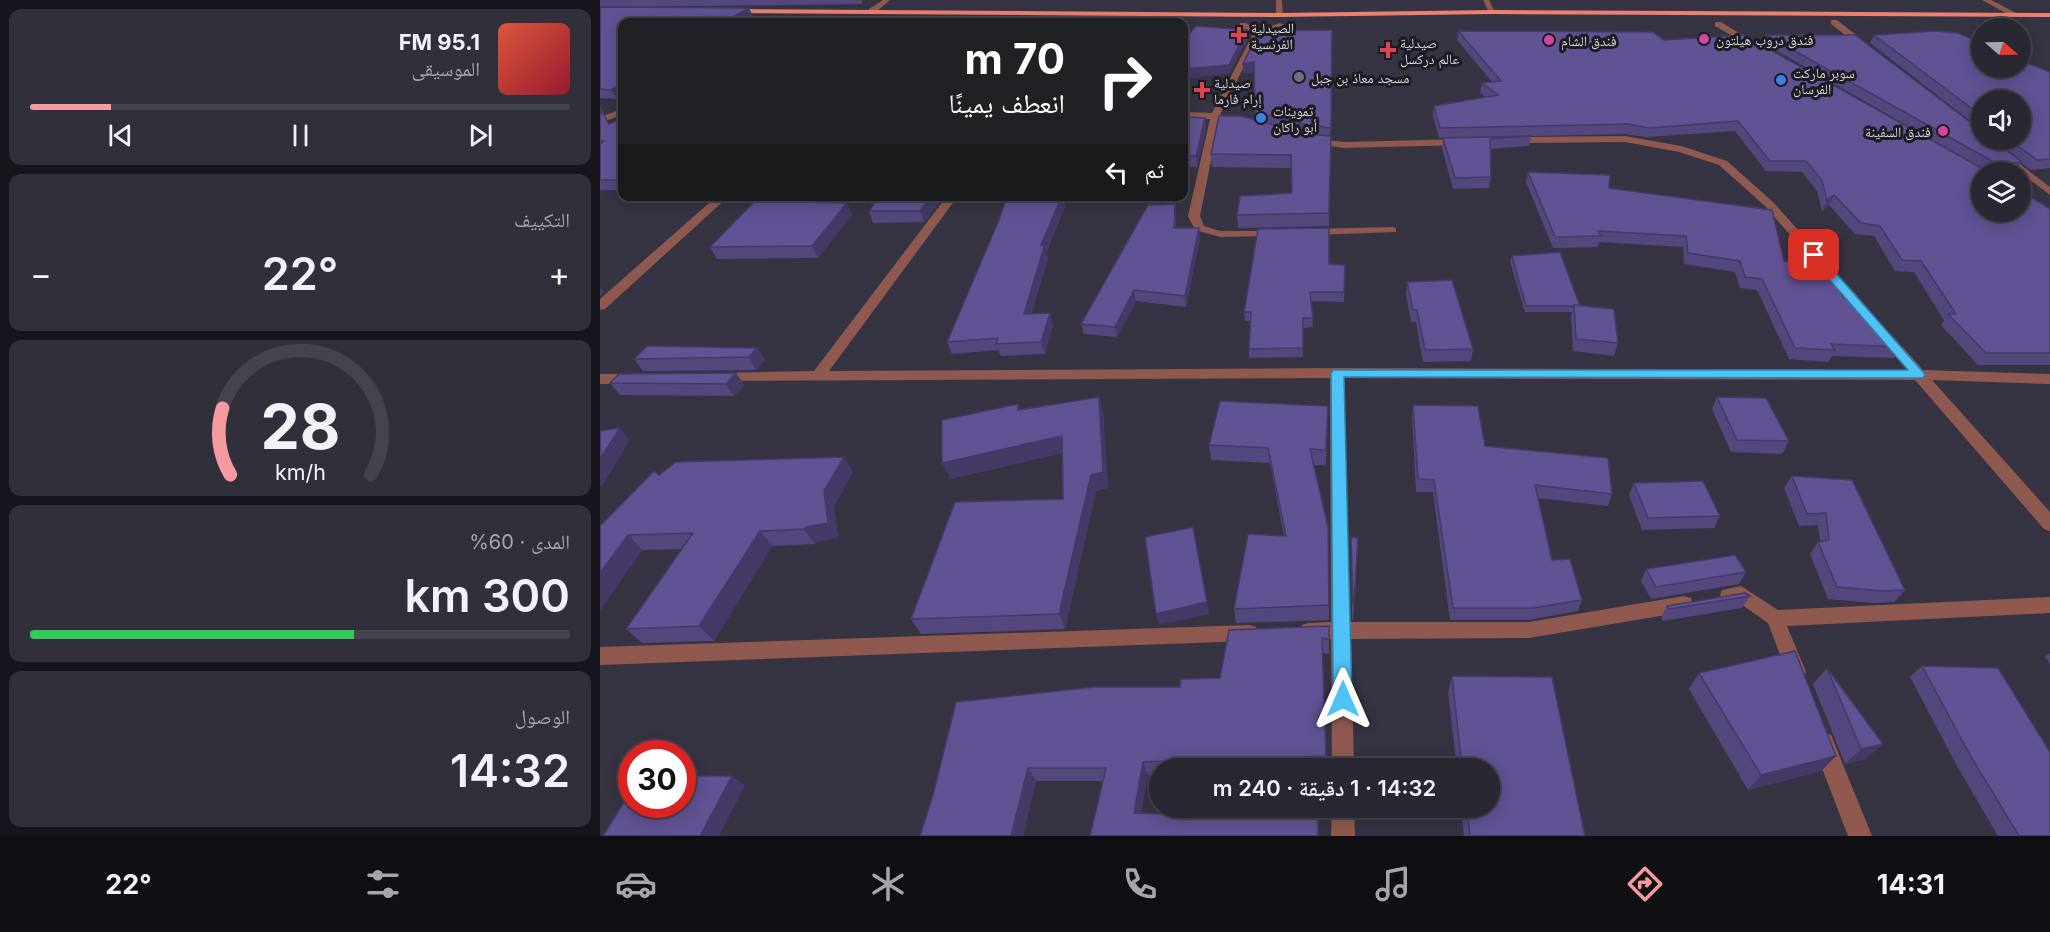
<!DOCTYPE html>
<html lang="ar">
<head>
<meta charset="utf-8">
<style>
  :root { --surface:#282732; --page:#302f3a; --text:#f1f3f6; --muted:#a5a5ac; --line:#44444d; --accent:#f49aa0 }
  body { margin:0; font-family:Inter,"Noto Naskh Arabic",sans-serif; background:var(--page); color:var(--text); direction:rtl; height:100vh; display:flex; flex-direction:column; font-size:22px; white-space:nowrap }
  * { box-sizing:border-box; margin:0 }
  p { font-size:20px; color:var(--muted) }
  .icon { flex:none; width:33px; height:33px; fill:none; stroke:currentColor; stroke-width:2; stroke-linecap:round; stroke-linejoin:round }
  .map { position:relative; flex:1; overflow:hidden; direction:ltr }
  .sheet { display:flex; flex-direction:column; gap:9px; padding:9px; background:#16151c; width:600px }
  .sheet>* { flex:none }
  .hud { position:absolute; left:18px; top:18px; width:570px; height:183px; border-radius:12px; box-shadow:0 3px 15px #0003,0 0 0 2px var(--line); direction:rtl; background:#202124; color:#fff; overflow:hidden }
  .needle { width:39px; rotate:110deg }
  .controls { position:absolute; left:1371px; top:18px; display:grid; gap:12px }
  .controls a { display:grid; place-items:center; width:60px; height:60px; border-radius:50%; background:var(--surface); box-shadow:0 3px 15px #0003,0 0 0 2px var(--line); font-size:30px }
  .speed { position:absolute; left:18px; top:740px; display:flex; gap:12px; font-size:30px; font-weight:700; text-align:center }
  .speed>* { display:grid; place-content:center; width:78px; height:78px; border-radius:50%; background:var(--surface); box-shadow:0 3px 15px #0003,0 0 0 2px var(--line); line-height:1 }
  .speed .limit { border:9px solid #d22; background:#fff; color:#111 }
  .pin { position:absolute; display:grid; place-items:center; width:51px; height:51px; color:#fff; margin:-26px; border-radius:12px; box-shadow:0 3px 9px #0006 }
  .me { position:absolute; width:66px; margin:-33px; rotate:0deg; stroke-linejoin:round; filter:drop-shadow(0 0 4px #0008) }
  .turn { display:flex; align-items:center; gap:21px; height:126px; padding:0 24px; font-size:27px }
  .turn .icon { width:78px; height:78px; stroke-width:2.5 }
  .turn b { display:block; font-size:42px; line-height:51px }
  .then { display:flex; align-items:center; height:57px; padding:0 24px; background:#0003; gap:12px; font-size:22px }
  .big { font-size:45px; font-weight:600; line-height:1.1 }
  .sheet .tile { flex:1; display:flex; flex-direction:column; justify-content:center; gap:9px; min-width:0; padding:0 21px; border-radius:12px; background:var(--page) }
  .sheet .dial { align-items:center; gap:0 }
  .dial svg { height:156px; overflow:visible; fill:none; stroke:var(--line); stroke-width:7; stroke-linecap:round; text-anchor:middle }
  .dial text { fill:var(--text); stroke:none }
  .song { display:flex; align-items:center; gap:18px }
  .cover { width:72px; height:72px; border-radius:9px; background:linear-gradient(135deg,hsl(10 70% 55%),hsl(350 70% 35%)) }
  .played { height:6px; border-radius:3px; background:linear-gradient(90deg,var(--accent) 15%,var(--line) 15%) }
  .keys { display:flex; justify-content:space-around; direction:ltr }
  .heat { display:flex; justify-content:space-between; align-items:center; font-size:33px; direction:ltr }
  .charge { height:9px; border-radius:4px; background:linear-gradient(90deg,#34c759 60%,var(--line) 0) }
  .trip { position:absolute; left:549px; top:758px; width:351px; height:60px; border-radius:30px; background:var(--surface); box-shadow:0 3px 15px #0003,0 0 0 2px var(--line); font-weight:600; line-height:60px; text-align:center; direction:rtl }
  .tabs { display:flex; height:96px; justify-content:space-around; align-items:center; background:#101014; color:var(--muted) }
  .tabs .icon { width:42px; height:42px }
  .tabs .on { color:var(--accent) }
  .tabs b { font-size:27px; color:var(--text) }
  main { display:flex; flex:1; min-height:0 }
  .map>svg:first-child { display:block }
</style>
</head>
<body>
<main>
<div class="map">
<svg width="1450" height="836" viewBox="0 0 1450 836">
  <rect width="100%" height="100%" fill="#363442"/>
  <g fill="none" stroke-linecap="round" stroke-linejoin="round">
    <!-- minor -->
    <g fill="#8f594f" fill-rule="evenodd">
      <polygon points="283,0 290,0 275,13 269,13 269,9"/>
      <polygon points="676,0 682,0 683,17 676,15"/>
      <polygon points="1382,0 1391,0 1420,15 1413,17"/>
      <polygon points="640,23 646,23 658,30 680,23 684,25 660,34 620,115 643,122 638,125 619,120 600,216 604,226 620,231 682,231 682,235 678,236 620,237 595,230 588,216 610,119 584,118 584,112 612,113 653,34 640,27"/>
      <polygon points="22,109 22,115 0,123 0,117"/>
      <polygon points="1025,136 1081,146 1127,161 1173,202 1269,309 1270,312 1269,315 1259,315 1165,206 1119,165 1079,152 1025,142 911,143 906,140 911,137"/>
      <polygon points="711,138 744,142 863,139 868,142 863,145 744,148 708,143 706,141"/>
      <polygon points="117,196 129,196 5,309 0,310 0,299"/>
      <polygon points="347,196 358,196 229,371 737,368 1307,370 1279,337 1286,333 1291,334 1323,370 1450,374 1450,384 1332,380 1450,512 1450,531 1444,529 1315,380 744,378 750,622 929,622 1084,596 1091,598 1093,604 1091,610 1084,612 929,638 751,639 754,768 732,768 731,639 709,639 702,637 699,631 702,625 709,623 731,622 730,378 114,381 112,378 114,375 119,373 214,371"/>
      <polygon points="792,227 796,228 796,232 711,235 705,232 711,229"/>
      <polygon points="0,374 32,374 39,379 32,384 0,384"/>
      <polygon points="1141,586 1178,610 1450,597 1450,613 1187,626 1206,672 1203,678 1196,681 1189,678 1168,623 1138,602 1129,604 1122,602 1120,596 1122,590"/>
      <polygon points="649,625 656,627 659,633 656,639 649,641 0,665 0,647"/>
      <polygon points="1223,732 1231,735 1272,836 1248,836 1212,742 1215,735"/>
      <polygon points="732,807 754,807 755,836 731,836"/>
    </g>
    <!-- tertiary -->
    <g fill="#8f594f" fill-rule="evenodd">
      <polygon points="883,0 889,0 896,14 890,14"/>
      <polygon points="1231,20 1237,20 1269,45 1269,49 1263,49 1231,24"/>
      <polygon points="1115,22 1121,22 1159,45 1152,47 1115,26"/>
      <polygon points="1382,137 1382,140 1388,140 1450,187 1450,195 1380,142 1378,140"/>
    </g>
    <!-- trunk -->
    <polygon fill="#ec8170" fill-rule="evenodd" points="128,9 680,13 893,10 1450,13 1450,17 893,14 680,17 125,13 124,11"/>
  </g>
  <!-- wall -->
  <g fill="#53477e">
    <polygon points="0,0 262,0 262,4 6,7 153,16 142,22 22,22 22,95 17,99 0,98"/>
    <polygon points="732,30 729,226 638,228 637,215 692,193 691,168 612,167 611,154 656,120 654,72 643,73 643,64"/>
    <polygon points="858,31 1064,40 1383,169 1163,43 1166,35 1382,140 1420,140 1382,100 1382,130 1270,43 1274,35 1450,72 1450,168 1431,170 1421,163 1416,171 1404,172 1426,194 1450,209 1450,365 1378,365 1341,325 1344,320 1314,272 1295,271 1274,236 1255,234 1229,205 1222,211 1217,191 1202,172 1166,171 1135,131 1046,137 1025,134 839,138 833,116 834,106 886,97 880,93 882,83 892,82 857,40"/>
    <polygon points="0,106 4,113 3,114 9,124 22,118 22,190 0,190"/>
    <polygon points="584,117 605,118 606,128 597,167 584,167"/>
    <polygon points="931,136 929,146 890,149 891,177 889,188 853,189 842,148 843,138"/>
    <polygon points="928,172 1009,188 1184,261 1243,297 1301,347 1294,358 1232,356 1228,362 1189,359 1157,290 1140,288 1135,272 1084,264 1083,247 999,242 998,247 953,248 926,182"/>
    <polygon points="279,196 344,196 324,222 273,223 269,211"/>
    <polygon points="468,199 446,253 448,258 431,314 453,325 445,354 401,356 398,350 352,354 347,342"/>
    <polygon points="252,214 218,258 117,259 110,247"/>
    <polygon points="576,214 576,228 600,238 586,307 536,301 517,337 484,334 481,324"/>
    <polygon points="912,256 980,306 1018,343 1014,356 973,351 971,317 972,312 925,312 910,262"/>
    <polygon points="729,264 745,265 744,302 711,301 713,327 703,328 703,357 649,358 649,349 651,321 645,321 644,312"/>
    <polygon points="807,282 873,349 871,361 823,362 816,322 811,322 806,294"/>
    <polygon points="157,348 165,360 156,370 43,371 34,359"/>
    <polygon points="136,373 144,385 134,396 20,395 10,383"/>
    <polygon points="499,397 503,413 508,488 496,491 465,629 321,634 311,619 463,499 463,453 350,479 418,404 420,410"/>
    <polygon points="1117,397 1189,441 1182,454 1131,452 1112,409"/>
    <polygon points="813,405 885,446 1012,494 1008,506 938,498 952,560 982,600 978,611 929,620 850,620 833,492 816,492 812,417"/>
    <polygon points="728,406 726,465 714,465 728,527 729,620 636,623 634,609 684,536 670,463 611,460 609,445"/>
    <polygon points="253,472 234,506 238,538 216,542 215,544 172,546 114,641 42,643 26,629 82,549 42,550 0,610 0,526 59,475"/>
    <polygon points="1192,476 1305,590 1294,602 1274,603 1228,599 1210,554 1218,542 1220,541 1218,525 1199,526 1184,488"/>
    <polygon points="1034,483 1120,516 1114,528 1042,530 1029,495"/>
    <polygon points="751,537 758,538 753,620 752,620 751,555"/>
    <polygon points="1046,569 1146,572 1139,584 1051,599 1041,581"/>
    <polygon points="1150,596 1142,608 1063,621 1061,618 1067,606"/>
    <polygon points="729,626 729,654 722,653 726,768 560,768 560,775 548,775 490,836 503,781 436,781 423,836 320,836 333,795 580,687 620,678"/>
    <polygon points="1450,653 1450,664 1445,657"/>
    <polygon points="1322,666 1450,836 1398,836 1357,766 1310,677"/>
    <polygon points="1227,668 1266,759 1245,764 1213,684"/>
    <polygon points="1099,673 1236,756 1221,771 1148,790 1089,689"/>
    <polygon points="852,676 985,836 864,836 861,807 890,807 890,768 857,768 848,692"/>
  </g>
  <!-- shaded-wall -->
  <g fill="#443967">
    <polygon points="149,8 153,16 142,22 124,22"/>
    <polygon points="647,30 648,39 629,74 584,79 584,69"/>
    <polygon points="654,62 655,72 643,73 643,64"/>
    <polygon points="22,83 22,95 17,99 11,90"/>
    <polygon points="0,106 4,113 3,114 15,134 0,115"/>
    <polygon points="605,118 606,128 597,167 596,156"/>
    <polygon points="1234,195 1229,205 1222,211 1227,200"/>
    <polygon points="331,196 344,196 324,222 320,211"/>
    <polygon points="462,196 468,196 468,199 446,253 448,258 428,326 424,314 441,245"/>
    <polygon points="247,203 252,214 218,258 212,246"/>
    <polygon points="575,204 576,214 575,237 574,228"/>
    <polygon points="599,228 600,238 586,307 585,296"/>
    <polygon points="0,286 4,292 0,297"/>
    <polygon points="534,290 536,301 517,337 515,327"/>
    <polygon points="450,313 453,325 445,354 441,342"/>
    <polygon points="157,348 165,360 156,370 149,357"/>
    <polygon points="136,373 144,385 134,396 126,384"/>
    <polygon points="499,397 503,413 508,488 496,491 465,629 459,614"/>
    <polygon points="728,406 728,421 726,465 726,450"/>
    <polygon points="20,428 30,440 2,486 0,484 0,459"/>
    <polygon points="462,436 467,452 350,479 342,463"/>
    <polygon points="244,457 253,472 234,506 238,538 216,542 215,544 204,529 224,491"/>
    <polygon points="160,531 172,546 114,641 99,626"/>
    <polygon points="28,535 42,550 0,610 0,573"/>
    <polygon points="607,602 609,614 559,625 556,614"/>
    <polygon points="1283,744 1266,759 1245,764 1261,749"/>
    <polygon points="1236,756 1221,771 1148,790 1161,775"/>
    <polygon points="543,762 548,775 539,826 534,813"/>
    <polygon points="428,768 436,781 423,836 411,836"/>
    <polygon points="132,776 145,786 119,836 100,836"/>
  </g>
  <!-- building -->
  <g fill="#615293" stroke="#443967" stroke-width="1.5">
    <polygon points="0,7 149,8 124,22 22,22 22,83 11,90 0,89"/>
    <polygon points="596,26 647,30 629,65 584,69 584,40"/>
    <polygon points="732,30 731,128 708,125 655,112 654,62 643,64 659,31"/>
    <polygon points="858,31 1053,32 1064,40 1144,35 1383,169 1390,169 1391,164 1404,172 1382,172 1382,212 1420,212 1420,184 1425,188 1426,194 1450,209 1450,353 1386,353 1348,314 1356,314 1321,261 1302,260 1280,226 1261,223 1234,195 1227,200 1222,180 1206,161 1170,161 1138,121 1049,128 1028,124 840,128 834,106 898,95 882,83 901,81"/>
    <polygon points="1335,31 1358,33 1382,43 1382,68 1420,68 1420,60 1450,72 1450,159 1437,160 1410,140 1420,140 1420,100 1382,100 1382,116 1274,35"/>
    <polygon points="1166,35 1255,35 1382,131 1382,140 1393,140 1422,162 1391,165 1392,161"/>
    <polygon points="3,113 9,124 22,118 22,180 0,180 0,144 4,141 0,141 0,114"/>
    <polygon points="619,116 641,116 707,134 731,136 729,213 637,215 640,196 692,193 691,155 611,154"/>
    <polygon points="584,117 605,118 596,156 584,156"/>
    <polygon points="931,136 890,139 891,177 855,178 843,138"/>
    <polygon points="928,172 1010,175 1009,188 1172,210 1184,261 1229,266 1243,297 1257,297 1301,347 1231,344 1235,350 1195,348 1162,279 1145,277 1140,261 1088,253 1086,236 998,231 1001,236 955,237"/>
    <polygon points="279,196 331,196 320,211 269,211"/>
    <polygon points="407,196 462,196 441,245 444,247 424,314 450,313 441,342 396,344 398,338 347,342 399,220"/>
    <polygon points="155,201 247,203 212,246 110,247"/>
    <polygon points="575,204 574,228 599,228 585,296 534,290 515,327 481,324 548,205"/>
    <polygon points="729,228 729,264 745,265 744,292 710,292 713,318 703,318 703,348 649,349 651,312 644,312 658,229"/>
    <polygon points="960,252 980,306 926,306 912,256"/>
    <polygon points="852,280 873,349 825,350 817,310 813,310 807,282"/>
    <polygon points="974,305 1014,309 1018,343 976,339"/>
    <polygon points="47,346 157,348 149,357 34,359"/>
    <polygon points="136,373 126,384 10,383 19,374"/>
    <polygon points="499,397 503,472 491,475 459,614 311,619 355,502 463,499 462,436 342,463 342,420 418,404 418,410"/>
    <polygon points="1117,397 1166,398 1189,441 1137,440"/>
    <polygon points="620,401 728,406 726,450 710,449 728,527 729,605 634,609 648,534 686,536 668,448 609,445"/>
    <polygon points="813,405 878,406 885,446 1008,458 1012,494 935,485 952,560 970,559 982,600 933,608 853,608 834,480 818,479"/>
    <polygon points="20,428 0,459 0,431"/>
    <polygon points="244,457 224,491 228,523 206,527 204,529 160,531 99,626 26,629 93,533 28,535 0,573 0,526 54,471 59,475 76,462"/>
    <polygon points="1192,476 1252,480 1305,590 1284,591 1237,587 1218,542 1229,540 1226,513 1207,514"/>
    <polygon points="1103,481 1120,516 1048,518 1034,483"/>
    <polygon points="593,527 607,602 556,614 545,537"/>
    <polygon points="751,537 758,538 754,603 753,603"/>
    <polygon points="1135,555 1146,572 1056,587 1046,569"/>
    <polygon points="1145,593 1150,596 1069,609 1067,606"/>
    <polygon points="729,626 729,639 722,638 726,756 543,762 534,813 718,819 718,836 490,836 506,768 428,768 411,836 320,836 333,795 356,702 494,687 580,687 581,679 620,678 629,630"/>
    <polygon points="1195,651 1236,756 1161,775 1099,673"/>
    <polygon points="1322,666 1398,668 1450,752 1450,836 1419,836 1370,755"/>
    <polygon points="1227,668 1283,744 1261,749"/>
    <polygon points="852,676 952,677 985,836 870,836 867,807 890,807 890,768 862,768"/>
    <polygon points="82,776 132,776 100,836 3,836 32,789 32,804 82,804"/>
  </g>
  <!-- route -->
  <polygon fill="#4fc3f7" stroke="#337fa1" stroke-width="1.5" points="1214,252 1218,253 1323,372 1325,375 1323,378 744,377 752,699 749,705 743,708 736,705 733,699 731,373 733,370 1308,370 1210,257 1209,255"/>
  <!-- markers -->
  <g fill="#e0444e" stroke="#1d1c23" stroke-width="2">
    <path d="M636 26h6v6h6v6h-6v6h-6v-6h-6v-6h6z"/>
    <path d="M785 41h6v6h6v6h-6v6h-6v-6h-6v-6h6z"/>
    <path d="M599 81h6v6h6v6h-6v6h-6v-6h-6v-6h6z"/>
  </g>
  <g fill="#d1479c" stroke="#1d1c23" stroke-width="2">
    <circle cx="1104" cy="39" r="6"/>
    <circle cx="949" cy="40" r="6"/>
    <circle cx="1343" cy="131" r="6"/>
  </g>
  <circle fill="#6b7280" stroke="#1d1c23" stroke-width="2" cx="699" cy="77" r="6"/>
  <g fill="#3f7fe0" stroke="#1d1c23" stroke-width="2">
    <circle cx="1181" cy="80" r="6"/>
    <circle cx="661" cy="118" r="6"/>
  </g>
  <g text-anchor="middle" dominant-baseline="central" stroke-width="6" stroke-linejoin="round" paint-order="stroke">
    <!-- far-poi labels -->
    <g font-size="14" fill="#d5d4dd" stroke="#1d1c23" text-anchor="start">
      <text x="651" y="27">الصيدلية<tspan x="651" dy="16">الفرنسية</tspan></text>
      <text x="1116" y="39">فندق دروب هيلتون</text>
      <text x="961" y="40">فندق الشام</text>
      <text x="800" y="42">صيدلية<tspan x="800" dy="16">عالم دركسل</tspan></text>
      <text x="1193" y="72">سوبر ماركت<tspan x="1193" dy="16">الفرسان</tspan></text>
      <text x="711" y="77">مسجد معاذ بن جبل</text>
      <text x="614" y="82">صيدلية<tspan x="614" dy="16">إرام فارما</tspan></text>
      <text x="673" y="110">تموينات<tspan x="673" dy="16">أبو راكان</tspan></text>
      <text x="1331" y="131" text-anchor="end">فندق السفينة</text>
    </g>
  </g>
</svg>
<div class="controls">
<a><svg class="needle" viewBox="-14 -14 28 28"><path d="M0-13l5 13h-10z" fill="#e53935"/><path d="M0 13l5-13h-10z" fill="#a5a5ac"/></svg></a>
<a><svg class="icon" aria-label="sound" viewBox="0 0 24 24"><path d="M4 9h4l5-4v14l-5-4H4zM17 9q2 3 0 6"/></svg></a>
<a><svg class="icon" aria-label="layers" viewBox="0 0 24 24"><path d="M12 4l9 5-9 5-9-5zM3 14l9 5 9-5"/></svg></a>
</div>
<div class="speed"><div class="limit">30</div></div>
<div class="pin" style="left:1214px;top:255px;background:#d93025"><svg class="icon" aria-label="arrive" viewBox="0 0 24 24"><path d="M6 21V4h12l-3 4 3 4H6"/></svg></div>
<svg class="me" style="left:743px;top:699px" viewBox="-20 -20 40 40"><path d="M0-17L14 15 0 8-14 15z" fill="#4fc3f7" stroke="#fff" stroke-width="4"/></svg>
<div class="trip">14:32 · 1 دقيقة · 240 m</div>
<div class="hud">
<div class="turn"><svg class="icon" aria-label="right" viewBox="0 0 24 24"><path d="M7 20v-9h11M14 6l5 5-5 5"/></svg><div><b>70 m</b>انعطف يمينًا</div></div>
<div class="then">ثم<svg class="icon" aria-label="left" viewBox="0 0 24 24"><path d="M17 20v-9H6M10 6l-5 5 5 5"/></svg></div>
</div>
</div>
<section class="sheet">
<div class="tile">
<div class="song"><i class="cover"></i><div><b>95.1 FM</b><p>الموسيقى</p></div></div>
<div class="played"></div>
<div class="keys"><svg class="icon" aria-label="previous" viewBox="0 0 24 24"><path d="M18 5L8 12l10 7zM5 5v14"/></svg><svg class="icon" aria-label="pause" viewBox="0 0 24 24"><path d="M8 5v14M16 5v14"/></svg><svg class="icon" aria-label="next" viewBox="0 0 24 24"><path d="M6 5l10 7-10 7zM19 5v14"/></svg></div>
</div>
<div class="tile"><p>التكييف</p>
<div class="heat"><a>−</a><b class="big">22°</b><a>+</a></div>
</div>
<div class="tile dial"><svg viewBox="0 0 100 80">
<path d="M14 69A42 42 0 1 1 86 69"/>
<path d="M14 69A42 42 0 0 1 10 35" stroke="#f49aa0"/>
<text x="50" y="56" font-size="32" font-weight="700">28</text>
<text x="50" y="72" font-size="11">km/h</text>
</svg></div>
<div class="tile"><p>المدى · 60%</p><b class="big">300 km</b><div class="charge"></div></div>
<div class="tile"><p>الوصول</p><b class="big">14:32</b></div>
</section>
</main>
<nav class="tabs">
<b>14:31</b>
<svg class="icon on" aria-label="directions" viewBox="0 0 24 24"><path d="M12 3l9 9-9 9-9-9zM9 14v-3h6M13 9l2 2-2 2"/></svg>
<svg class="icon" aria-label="music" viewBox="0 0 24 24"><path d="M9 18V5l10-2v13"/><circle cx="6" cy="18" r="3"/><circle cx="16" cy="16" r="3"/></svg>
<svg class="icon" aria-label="phone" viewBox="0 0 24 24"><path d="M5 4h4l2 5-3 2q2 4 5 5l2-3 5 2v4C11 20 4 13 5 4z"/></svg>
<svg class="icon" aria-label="climate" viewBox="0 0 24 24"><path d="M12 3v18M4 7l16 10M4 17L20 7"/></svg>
<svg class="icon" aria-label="car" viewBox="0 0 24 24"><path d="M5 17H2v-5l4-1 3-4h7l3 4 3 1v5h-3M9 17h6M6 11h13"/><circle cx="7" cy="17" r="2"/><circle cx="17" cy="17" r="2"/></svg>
<svg class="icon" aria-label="filters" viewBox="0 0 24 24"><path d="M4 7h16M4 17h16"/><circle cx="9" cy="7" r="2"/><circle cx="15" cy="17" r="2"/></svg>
<b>22°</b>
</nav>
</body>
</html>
